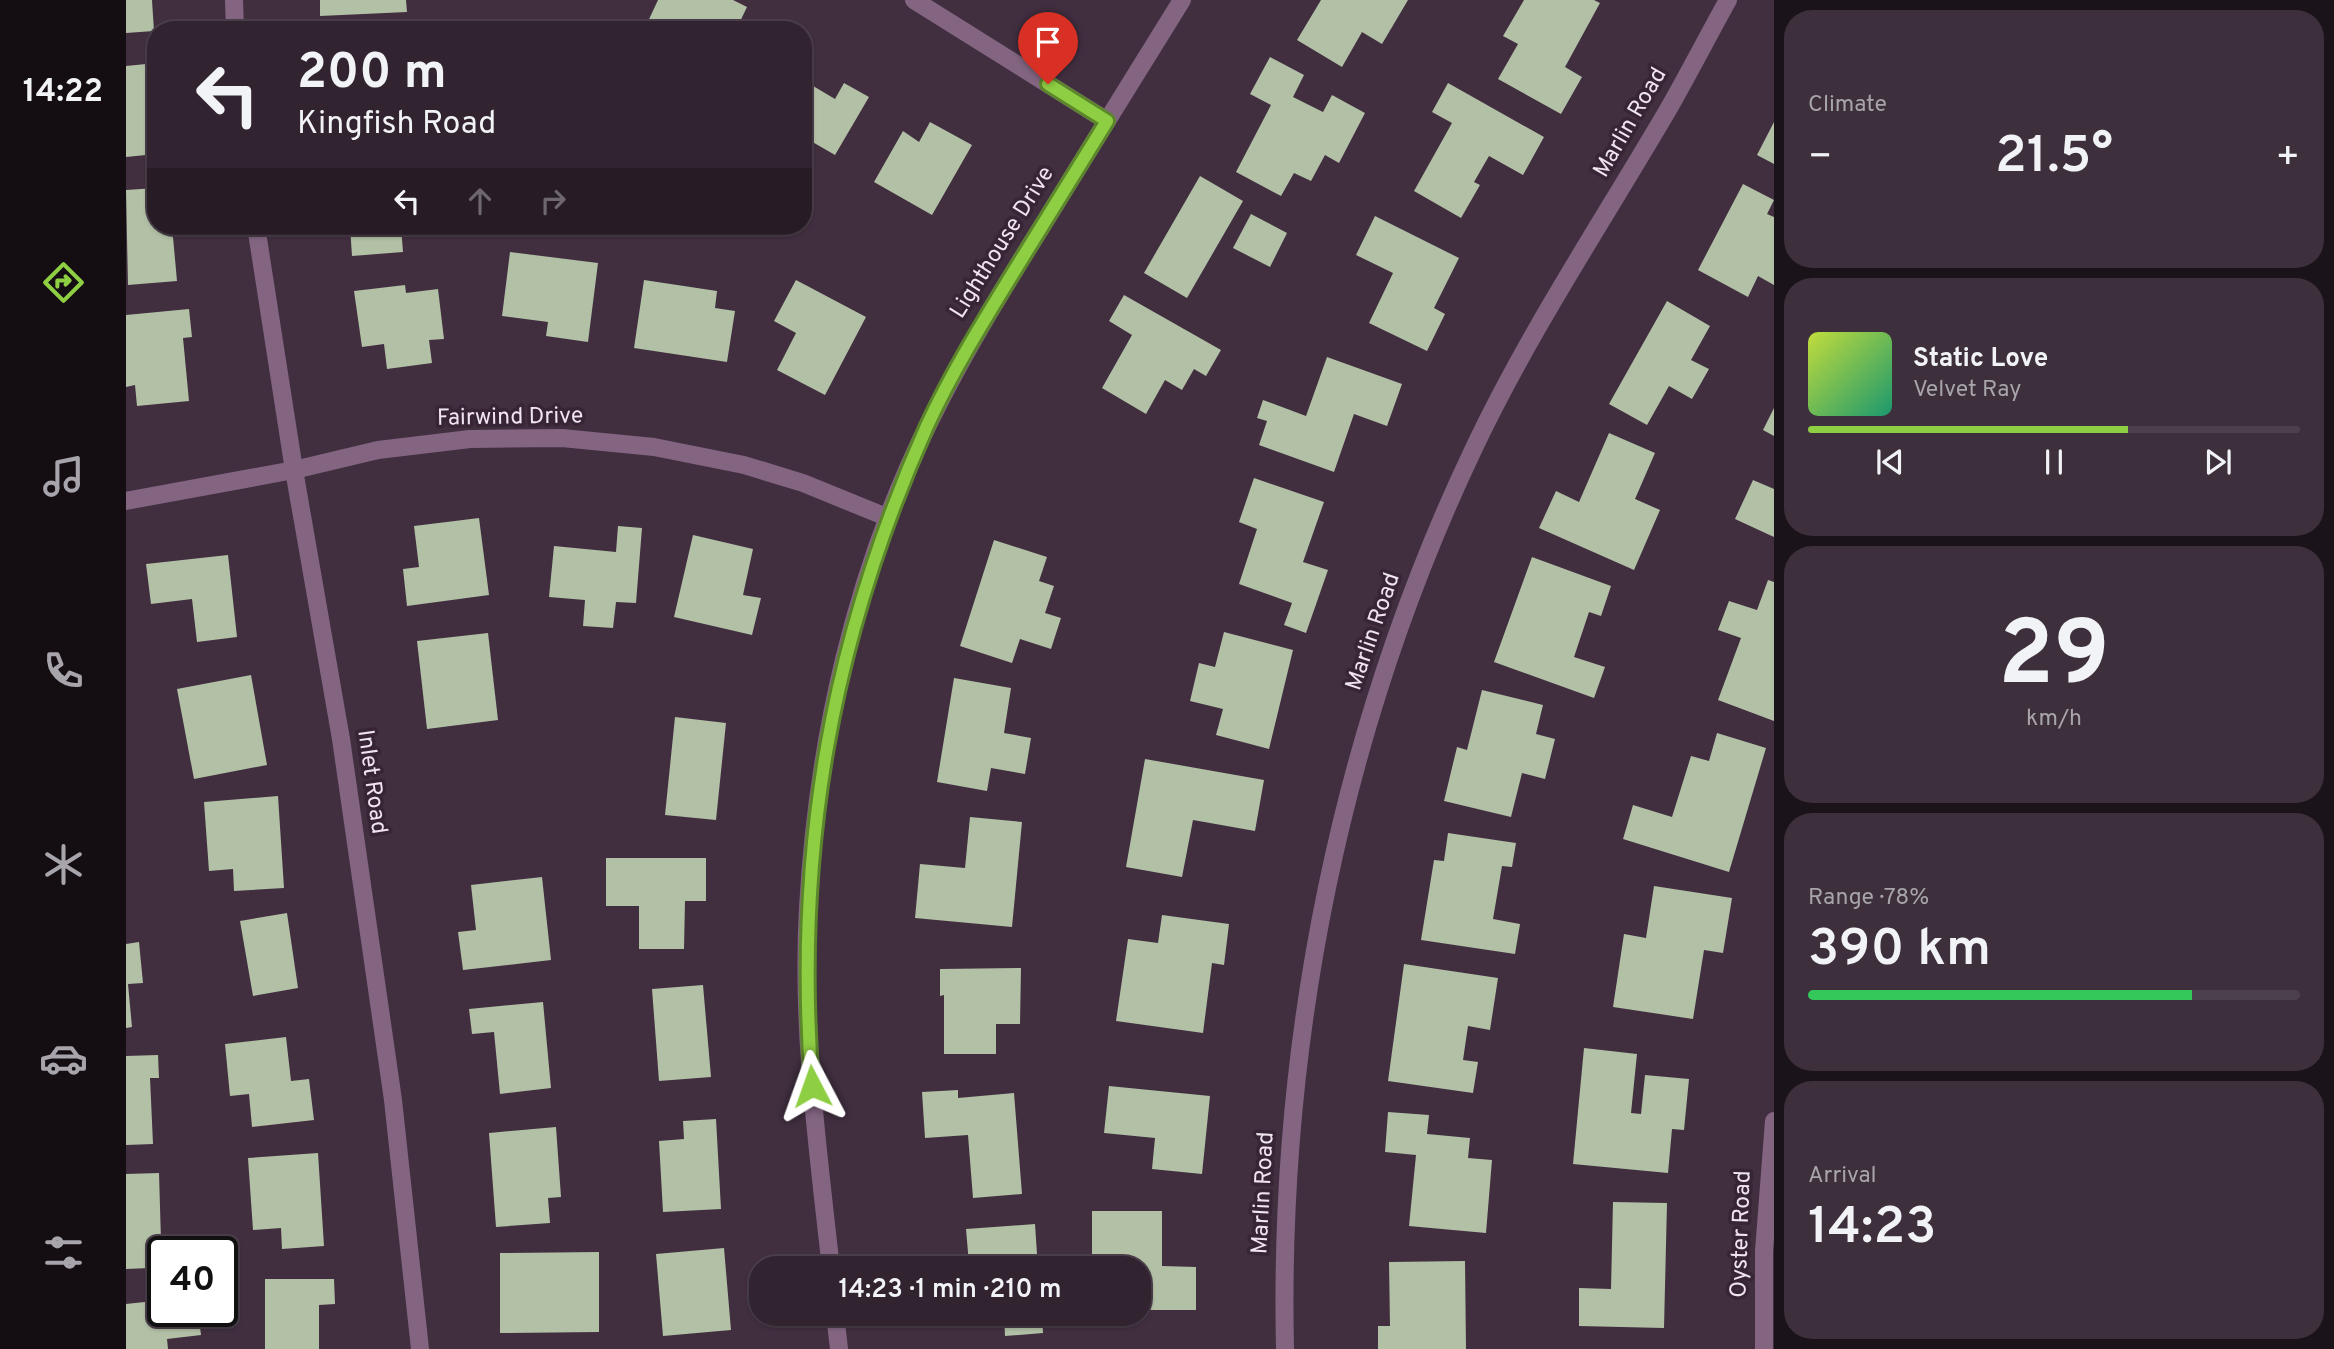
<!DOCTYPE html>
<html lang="en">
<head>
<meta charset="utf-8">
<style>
  :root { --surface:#312330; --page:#3d2f3c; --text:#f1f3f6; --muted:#a8a4ab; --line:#4c404c; --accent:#8ece43 }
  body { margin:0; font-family:Overpass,sans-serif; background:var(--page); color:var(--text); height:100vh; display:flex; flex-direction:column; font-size:26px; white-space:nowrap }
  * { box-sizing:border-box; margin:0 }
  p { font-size:23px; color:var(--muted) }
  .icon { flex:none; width:38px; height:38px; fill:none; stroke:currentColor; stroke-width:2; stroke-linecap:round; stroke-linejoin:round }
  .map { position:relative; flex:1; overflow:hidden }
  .sheet { display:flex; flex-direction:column; gap:10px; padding:10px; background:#1b131a; width:560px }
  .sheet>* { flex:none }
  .hud { position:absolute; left:21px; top:21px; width:665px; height:214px; border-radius:28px; box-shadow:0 2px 5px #0004,0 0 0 2px var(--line); background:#312330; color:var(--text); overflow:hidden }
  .speed { position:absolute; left:21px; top:1236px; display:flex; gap:14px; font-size:35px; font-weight:700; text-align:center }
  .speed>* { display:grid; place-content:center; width:91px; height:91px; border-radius:50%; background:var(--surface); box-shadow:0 2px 5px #0004,0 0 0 2px var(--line); line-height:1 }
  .speed .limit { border:4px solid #111; border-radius:10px; background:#fff; color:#111 }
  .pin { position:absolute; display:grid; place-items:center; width:60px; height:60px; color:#fff; margin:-72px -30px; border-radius:50% 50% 50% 0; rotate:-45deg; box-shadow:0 0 7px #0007 }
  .pin .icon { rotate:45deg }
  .me { position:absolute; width:77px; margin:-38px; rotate:356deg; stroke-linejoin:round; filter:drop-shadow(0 0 5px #0008) }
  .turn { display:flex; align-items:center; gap:24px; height:147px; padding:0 35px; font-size:32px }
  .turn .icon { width:91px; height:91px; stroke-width:2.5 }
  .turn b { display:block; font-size:49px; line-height:60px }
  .lanes { display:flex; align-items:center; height:66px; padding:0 35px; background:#0003; justify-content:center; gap:35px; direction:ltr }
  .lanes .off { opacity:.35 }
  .big { font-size:52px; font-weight:600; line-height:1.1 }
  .sheet .tile { flex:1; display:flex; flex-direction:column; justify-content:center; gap:10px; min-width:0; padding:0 24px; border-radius:28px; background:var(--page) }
  .sheet .dial { align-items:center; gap:0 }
  .dial b { font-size:91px; line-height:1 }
  .song { display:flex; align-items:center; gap:21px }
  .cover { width:84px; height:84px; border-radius:10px; background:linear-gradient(135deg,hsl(70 70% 55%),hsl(160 70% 35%)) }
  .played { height:7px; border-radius:4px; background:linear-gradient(90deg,var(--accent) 65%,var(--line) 65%) }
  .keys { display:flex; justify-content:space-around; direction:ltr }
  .heat { display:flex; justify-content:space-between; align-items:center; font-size:38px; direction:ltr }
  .charge { height:10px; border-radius:5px; background:linear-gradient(90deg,#34c759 78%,var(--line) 0) }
  .trip { position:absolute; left:623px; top:1256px; width:402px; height:70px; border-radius:28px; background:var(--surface); box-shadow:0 2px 5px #0004,0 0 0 2px var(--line); font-weight:600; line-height:70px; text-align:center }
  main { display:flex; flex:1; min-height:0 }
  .menu { display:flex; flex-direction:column; width:126px; justify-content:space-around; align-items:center; background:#140e13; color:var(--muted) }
  .menu .icon { width:49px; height:49px }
  .menu .current { color:var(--accent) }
  .menu b { font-size:32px; color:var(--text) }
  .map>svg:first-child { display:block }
</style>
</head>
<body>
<main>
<nav class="menu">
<b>14:22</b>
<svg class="icon current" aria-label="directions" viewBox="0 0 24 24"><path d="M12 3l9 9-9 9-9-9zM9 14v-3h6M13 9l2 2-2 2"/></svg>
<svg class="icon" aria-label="music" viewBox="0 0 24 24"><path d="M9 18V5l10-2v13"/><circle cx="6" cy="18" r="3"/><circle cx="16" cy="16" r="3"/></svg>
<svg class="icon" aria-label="phone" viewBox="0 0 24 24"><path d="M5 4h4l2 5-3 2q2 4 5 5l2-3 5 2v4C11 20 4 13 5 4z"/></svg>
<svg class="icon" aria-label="climate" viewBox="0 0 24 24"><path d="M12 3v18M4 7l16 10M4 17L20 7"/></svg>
<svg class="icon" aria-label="car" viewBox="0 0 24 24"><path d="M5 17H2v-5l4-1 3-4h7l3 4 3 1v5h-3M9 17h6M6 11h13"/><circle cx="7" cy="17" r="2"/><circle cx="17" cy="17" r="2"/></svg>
<svg class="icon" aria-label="filters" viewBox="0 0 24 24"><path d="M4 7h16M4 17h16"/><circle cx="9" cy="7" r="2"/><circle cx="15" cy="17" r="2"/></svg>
</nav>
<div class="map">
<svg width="1648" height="1349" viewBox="0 0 1648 1349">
  <rect width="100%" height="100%" fill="#412f40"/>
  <!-- building -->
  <g fill="#b2c0a6">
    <polygon points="0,0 26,0 28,31 0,33"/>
    <polygon points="194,0 280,0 281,12 194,16"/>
    <polygon points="532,0 607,0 621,7 610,30 518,30"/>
    <polygon points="1195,0 1282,0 1256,44 1236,32 1216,67 1171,40"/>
    <polygon points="1398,0 1468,0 1474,3 1439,67 1456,77 1435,114 1372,79 1392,44 1377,36"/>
    <polygon points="1144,57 1178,75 1167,97 1197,112 1206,95 1239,113 1213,163 1199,155 1185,181 1168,173 1155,196 1110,172 1145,105 1124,94"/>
    <polygon points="30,63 30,154 0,157 0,66"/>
    <polygon points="677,80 709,99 718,83 743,97 709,155 683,140 677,150"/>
    <polygon points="1322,83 1418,137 1397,175 1363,156 1348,182 1354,185 1335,218 1288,191 1326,123 1306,112"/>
    <polygon points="804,122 846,145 806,215 748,182 777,131 793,142"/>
    <polygon points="1648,122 1648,164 1631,155"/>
    <polygon points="1074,176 1117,201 1061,298 1018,273"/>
    <polygon points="1617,184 1648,200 1641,214 1648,217 1648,285 1632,276 1622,297 1572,270"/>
    <polygon points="30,188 30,226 46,226 51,281 2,285 0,190"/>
    <polygon points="1125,214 1161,233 1144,267 1107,248"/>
    <polygon points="1249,216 1333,258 1308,308 1319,314 1301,351 1243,323 1267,273 1230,255"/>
    <polygon points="224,226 275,226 277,252 226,256"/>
    <polygon points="384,252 472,263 462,342 420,336 422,322 376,316"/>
    <polygon points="518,280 591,291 589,308 609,311 601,362 508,348"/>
    <polygon points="670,280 740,317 699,395 651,370 670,333 648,321"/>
    <polygon points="279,285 280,293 312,289 318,339 303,340 306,363 261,369 258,344 236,347 228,291"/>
    <polygon points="998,295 1095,350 1080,376 1068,369 1056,390 1039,380 1020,414 976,388 1006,335 983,321"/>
    <polygon points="1541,301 1584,326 1565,360 1583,369 1566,399 1543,386 1521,425 1483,404"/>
    <polygon points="63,309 66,337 57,338 63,401 11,406 9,385 0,387 0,315"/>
    <polygon points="1201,357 1276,384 1261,426 1228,414 1208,472 1133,445 1141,421 1131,418 1137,400 1180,416"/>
    <polygon points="1648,408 1648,436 1637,430"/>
    <polygon points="1483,433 1529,453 1509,499 1534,510 1508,570 1413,528 1430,491 1453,502"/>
    <polygon points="1128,478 1198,502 1177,562 1202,570 1180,633 1158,625 1166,603 1113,584 1131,529 1113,522"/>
    <polygon points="1627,480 1648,489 1648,537 1609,519"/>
    <polygon points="353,518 363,595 281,606 277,569 293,567 288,526"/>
    <polygon points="492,526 516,528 510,603 490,602 487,628 457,626 459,600 423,597 428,546 490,552"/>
    <polygon points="567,535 627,549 617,595 635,598 626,635 548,617"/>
    <polygon points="868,540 921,557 913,581 928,586 919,613 935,618 925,649 894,639 886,663 834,646"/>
    <polygon points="102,555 111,637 71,642 66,599 25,604 20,564"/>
    <polygon points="1406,557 1485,586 1475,616 1463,612 1448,657 1479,667 1468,698 1368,662"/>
    <polygon points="1642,580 1648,582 1648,721 1592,700 1615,638 1592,630 1603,601 1631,610"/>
    <polygon points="1098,632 1167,650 1143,749 1090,735 1097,709 1064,701 1073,663 1089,667"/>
    <polygon points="362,633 372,720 301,729 291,641"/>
    <polygon points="125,675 141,765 68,779 51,689"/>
    <polygon points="828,678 885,688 878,733 905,738 899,774 865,768 861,791 811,782"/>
    <polygon points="1356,690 1417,705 1410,734 1429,739 1419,779 1396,773 1385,817 1318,801 1331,747 1341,750"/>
    <polygon points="549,717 600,723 590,820 539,815"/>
    <polygon points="1591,733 1640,748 1603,872 1497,839 1507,805 1546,817 1565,756 1583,761"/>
    <polygon points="1019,759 1138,780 1129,831 1067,820 1056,877 1000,867"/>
    <polygon points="152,796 158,888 108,891 107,869 83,871 78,802"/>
    <polygon points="844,817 896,822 886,927 789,918 794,864 839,868"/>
    <polygon points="1322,833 1390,843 1386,867 1376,866 1367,919 1394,924 1389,954 1295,940 1308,860 1318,861"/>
    <polygon points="480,858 580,858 580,901 559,901 558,949 513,949 513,906 480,906"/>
    <polygon points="416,877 425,960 337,970 332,932 350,930 345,885"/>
    <polygon points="1528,886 1606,898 1597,953 1578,950 1567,1019 1487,1007 1498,934 1520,938"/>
    <polygon points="161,913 172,988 127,996 114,921"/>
    <polygon points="1036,915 1103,924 1098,965 1086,963 1077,1033 990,1021 1002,939 1032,943"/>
    <polygon points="13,942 17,983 2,984 6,1027 0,1028 0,944"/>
    <polygon points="1278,964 1372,978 1364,1030 1342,1026 1337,1060 1352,1062 1347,1093 1262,1081"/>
    <polygon points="895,968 894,1024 870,1024 870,1054 818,1054 818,995 814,996 814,969"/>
    <polygon points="577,985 585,1077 533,1081 526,989"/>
    <polygon points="417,1002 425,1088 374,1094 368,1032 346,1034 343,1009"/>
    <polygon points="160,1037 165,1081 183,1079 188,1120 126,1127 123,1094 104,1096 99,1044"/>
    <polygon points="1458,1048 1511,1054 1505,1113 1515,1114 1519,1075 1563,1079 1558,1130 1546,1129 1542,1173 1447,1164"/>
    <polygon points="32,1055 33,1078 24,1078 27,1144 0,1145 0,1056"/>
    <polygon points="983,1086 1084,1096 1076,1174 1026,1169 1029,1138 978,1133"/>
    <polygon points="832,1090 832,1098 888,1093 896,1194 847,1198 842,1135 799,1138 796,1092"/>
    <polygon points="1262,1112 1303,1115 1301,1134 1344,1138 1342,1158 1366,1160 1360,1233 1283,1226 1290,1155 1259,1152"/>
    <polygon points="590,1119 595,1209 537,1212 533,1141 558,1139 557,1121"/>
    <polygon points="430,1127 435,1197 422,1198 424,1223 370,1227 363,1133"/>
    <polygon points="192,1153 198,1246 156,1249 155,1228 127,1230 122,1158"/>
    <polygon points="33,1173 35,1241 23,1242 24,1268 0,1269 0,1174"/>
    <polygon points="1487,1202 1541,1203 1538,1328 1453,1326 1453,1288 1485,1289"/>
    <polygon points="966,1211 1036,1211 1036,1266 1070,1267 1070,1310 1013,1310 1013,1269 989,1269 989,1265 966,1266"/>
    <polygon points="909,1224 912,1269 816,1269 815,1266 843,1264 840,1229"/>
    <polygon points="598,1248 605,1330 537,1336 530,1254"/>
    <polygon points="473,1252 473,1332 374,1333 374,1253"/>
    <polygon points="1339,1261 1340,1349 1252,1349 1252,1326 1264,1326 1263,1262"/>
    <polygon points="139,1279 208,1279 209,1304 193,1305 193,1349 139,1349"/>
    <polygon points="37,1300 37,1311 72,1311 75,1335 41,1339 42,1349 0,1349 0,1304"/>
    <polygon points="878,1314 916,1314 917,1333 879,1336"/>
  </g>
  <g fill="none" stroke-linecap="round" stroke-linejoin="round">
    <!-- minor -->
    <g stroke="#836581" stroke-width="18">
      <polyline points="108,0 109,30"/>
      <polyline points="788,0 981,121"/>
      <polyline points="130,226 168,470 215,739 267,1100 294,1349"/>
      <polyline points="0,501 168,470 252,450 344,439 436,438 528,447 618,465 677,483 763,518"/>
      <path d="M705 1269C692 1149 675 1029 682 908 691 742 729 571 804 421 839 350 881 282 923 215 967 143 1012 71 1056 0"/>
      <polyline points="709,1314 713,1349"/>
      <path d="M1159 1349C1152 1041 1215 727 1348 448 1404 330 1477 221 1543 108 1563 73 1582 36 1602 0"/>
      <polyline points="1638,1349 1638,1251 1648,1121"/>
    </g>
  </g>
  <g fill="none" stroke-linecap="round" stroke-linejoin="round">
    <!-- route casing -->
    <g stroke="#5c862c" stroke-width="18">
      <path id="route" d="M686 1086C668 851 705 641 801 426 827 370 860 317 892 265 922 217 951 169 981 121L922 84"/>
    </g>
    <!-- route -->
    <use href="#route" stroke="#8ece43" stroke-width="12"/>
  </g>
  <g text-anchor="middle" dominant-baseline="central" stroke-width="7" stroke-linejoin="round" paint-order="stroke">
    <!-- street labels -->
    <g font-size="23" fill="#f0e4ef" stroke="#372535">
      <text transform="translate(1505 123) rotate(-60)">Marlin Road</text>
      <text transform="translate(877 243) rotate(-58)">Lighthouse Drive</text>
      <text transform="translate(384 418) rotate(-1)">Fairwind Drive</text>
      <text transform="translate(1248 632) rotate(-71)">Marlin Road</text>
      <text transform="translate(245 782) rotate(82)">Inlet Road</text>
      <text transform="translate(1138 1193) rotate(-87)">Marlin Road</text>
      <text transform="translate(1616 1234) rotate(-88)">Oyster Road</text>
    </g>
  </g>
</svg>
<div class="speed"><div class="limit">40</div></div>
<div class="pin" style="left:922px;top:84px;background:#d93025"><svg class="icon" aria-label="arrive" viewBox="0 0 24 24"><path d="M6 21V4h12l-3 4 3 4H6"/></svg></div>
<svg class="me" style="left:686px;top:1086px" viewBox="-20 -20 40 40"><path d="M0-17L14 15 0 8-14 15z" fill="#8ece43" stroke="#fff" stroke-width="4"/></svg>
<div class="trip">14:23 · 1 min · 210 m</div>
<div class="hud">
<div class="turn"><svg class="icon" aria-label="left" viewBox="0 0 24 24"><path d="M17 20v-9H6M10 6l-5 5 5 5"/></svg><div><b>200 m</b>Kingfish Road</div></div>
<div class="lanes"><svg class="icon" aria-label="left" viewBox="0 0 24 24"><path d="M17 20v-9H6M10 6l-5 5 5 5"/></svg><svg class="icon off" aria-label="ahead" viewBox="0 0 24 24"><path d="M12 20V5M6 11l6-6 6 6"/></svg><svg class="icon off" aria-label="right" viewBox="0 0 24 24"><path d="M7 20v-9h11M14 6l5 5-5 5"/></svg></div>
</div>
</div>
<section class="sheet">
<div class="tile"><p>Climate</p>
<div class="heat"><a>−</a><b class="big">21.5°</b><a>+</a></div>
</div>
<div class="tile">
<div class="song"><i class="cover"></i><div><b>Static Love</b><p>Velvet Ray</p></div></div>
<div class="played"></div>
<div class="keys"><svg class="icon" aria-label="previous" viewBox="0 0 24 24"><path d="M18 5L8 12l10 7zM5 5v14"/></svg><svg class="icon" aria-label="pause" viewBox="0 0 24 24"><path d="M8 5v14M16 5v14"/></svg><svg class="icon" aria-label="next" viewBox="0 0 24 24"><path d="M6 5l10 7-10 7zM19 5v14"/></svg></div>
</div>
<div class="tile dial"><b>29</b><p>km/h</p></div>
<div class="tile"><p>Range · 78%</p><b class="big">390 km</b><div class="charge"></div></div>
<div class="tile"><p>Arrival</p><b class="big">14:23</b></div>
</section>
</main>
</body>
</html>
